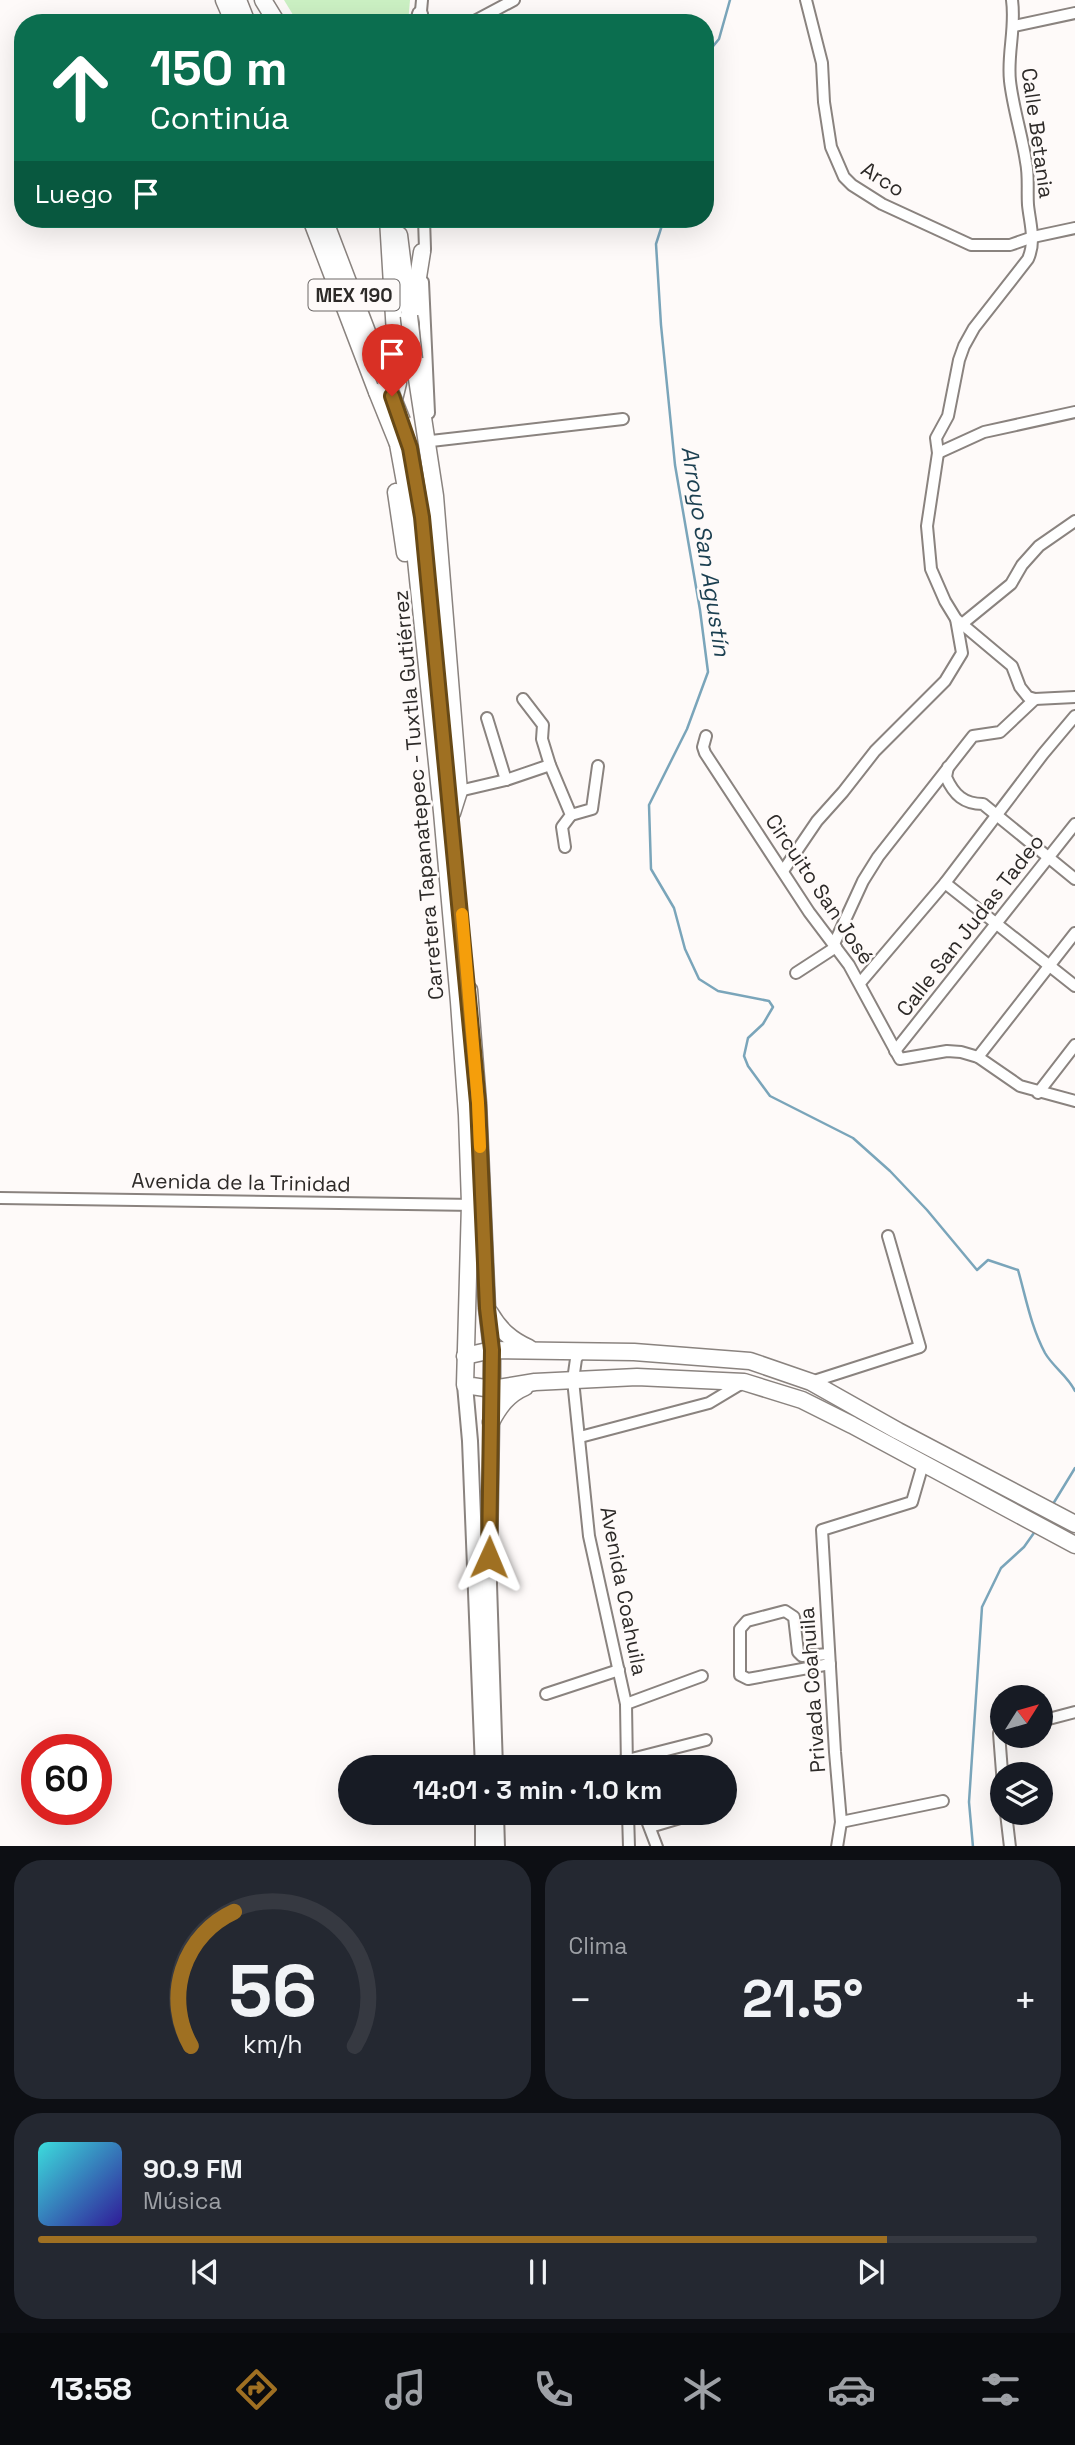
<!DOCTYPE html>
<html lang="es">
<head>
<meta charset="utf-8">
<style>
  :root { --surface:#171b24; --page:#242831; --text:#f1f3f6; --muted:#9ea1a6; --line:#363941; --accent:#9f7022 }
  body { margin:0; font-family:"Space Grotesk",sans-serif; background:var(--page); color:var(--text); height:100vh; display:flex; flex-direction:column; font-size:26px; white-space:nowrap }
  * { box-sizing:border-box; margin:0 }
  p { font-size:23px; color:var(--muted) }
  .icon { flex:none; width:38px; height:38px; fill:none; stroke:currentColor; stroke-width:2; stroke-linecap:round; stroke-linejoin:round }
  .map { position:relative; height:1846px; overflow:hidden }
  .side { display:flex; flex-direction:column; gap:14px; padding:14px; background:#0d0f14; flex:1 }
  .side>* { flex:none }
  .top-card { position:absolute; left:14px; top:14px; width:700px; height:214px; border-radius:28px; box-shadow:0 7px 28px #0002; background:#0b6e4f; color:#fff; overflow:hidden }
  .needle { width:46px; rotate:53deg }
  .fabs { position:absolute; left:990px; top:1685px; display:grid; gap:14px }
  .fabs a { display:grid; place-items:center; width:63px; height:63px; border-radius:50%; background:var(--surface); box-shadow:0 7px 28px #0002; font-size:35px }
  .speed { position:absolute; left:21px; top:1734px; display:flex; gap:14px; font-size:35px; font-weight:700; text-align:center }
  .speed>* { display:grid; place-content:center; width:91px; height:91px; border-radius:50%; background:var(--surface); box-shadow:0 7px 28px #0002; line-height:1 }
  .speed .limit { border:10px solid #d22; background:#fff; color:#111 }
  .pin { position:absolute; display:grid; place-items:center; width:60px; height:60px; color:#fff; margin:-72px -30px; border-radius:50% 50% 50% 0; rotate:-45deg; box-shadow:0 0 7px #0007 }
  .pin .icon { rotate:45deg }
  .me { position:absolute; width:77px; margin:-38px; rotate:1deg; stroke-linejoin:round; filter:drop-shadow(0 0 5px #0008) }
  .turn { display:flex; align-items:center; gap:24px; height:147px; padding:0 21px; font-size:32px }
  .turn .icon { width:91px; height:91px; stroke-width:2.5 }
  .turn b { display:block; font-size:49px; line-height:60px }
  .then { display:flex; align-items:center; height:66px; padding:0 21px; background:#0003; gap:14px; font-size:26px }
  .big { font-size:52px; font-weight:600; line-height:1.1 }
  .side .tile { flex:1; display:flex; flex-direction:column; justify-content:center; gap:10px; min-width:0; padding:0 24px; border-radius:28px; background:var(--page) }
  .side .dial { align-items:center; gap:0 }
  .dial svg { height:182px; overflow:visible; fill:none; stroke:var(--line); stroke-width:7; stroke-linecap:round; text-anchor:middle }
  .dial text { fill:var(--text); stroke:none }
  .song { display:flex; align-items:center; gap:21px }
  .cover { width:84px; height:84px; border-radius:10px; background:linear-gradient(135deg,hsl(180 70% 55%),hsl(250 70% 35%)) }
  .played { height:7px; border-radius:4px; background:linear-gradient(90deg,var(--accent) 85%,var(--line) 85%) }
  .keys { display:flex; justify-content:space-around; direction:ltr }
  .heat { display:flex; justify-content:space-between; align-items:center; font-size:38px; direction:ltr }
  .side .tiles { flex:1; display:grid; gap:14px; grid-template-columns:1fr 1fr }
  .tile:last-child { grid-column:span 2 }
  .trip { position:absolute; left:338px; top:1755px; width:399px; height:70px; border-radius:35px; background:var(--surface); box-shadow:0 7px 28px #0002; font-weight:600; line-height:70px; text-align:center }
  .menu { display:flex; height:112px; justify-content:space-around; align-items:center; background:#090b0e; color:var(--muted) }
  .menu .icon { width:49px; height:49px }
  .menu .active { color:var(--accent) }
  .menu b { font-size:32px; color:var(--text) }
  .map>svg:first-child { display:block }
</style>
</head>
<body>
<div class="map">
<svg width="1075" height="1847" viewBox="0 0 1075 1847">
  <rect width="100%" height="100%" fill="#fefaf9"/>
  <!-- green -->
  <polygon fill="#ccf1c4" points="284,0 410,0 408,23 298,23"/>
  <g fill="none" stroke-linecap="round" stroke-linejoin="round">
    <!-- stream -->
    <g stroke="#7aa5ba" stroke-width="2.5">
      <polyline points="705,56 719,39 730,0"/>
      <path d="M664 219 656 244 661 325 675 465 700 610 708 672 687 729 649 805 651 869 674 908 685 949 699 979 718 991 769 1001 773 1007 763 1024 748 1038 744 1056 748 1066 770 1096 853 1138 890 1171 927 1210 977 1270 988 1260 1018 1270C1026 1298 1031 1327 1045 1353 1053 1367 1068 1376 1075 1391"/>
      <polyline points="1053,1504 1075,1468"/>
      <polyline points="973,1847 969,1802 982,1607 1001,1568 1024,1547 1036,1530"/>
    </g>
    <!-- minor casing -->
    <g stroke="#8a837f" stroke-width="14">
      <g id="minor">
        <polyline points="806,0 822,63 824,102 831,147 844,177 852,185 882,204 971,245 1010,245 1033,237 1075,228"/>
        <path d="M1012 0C1016 28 1007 54 1010 81 1013 108 1022 135 1026 162 1029 176 1027 191 1028 205 1030 224 1036 241 1028 259L974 328 964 346 959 360 948 416 936 438 938 453 927 526 931 569 945 601 956 619 1012 666 1020 687 1028 697 1035 699 1075 697"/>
        <polyline points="420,22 422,0"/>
        <polyline points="471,23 514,0"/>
        <polyline points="1014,26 1075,13"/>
        <polyline points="423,256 425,249 424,219"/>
        <polyline points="423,282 429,413"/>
        <polyline points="431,441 623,419"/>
        <polyline points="938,453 984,432 1075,412"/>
        <polyline points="962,624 1011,584 1022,565 1039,546 1075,521"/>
        <polyline points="523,699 543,725 542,739 550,765 571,815 562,827 565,847"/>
        <polyline points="487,718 506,780"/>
        <polyline points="706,736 703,747 705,753 809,912 849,965 900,1059 947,1051 961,1052 978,1057 1020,1086 1075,1101"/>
        <path d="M948 767 946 777C954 795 964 804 983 804L1075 879"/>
        <polyline points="459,791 506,780 550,765"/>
        <polyline points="571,815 592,809 598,766"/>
        <polyline points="783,871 817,821 843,792 875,751 945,681 962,653 956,619"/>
        <polyline points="945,883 1075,986"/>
        <polyline points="834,944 863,881 878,857 973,736 1000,732 1035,699"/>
        <polyline points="796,973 836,947"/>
        <polyline points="860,983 945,883 1043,754 1075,716"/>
        <polyline points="895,1051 1075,824"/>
        <polyline points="978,1057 1075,933"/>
        <polyline points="1038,1093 1075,1045"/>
        <polyline points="0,1198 475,1205"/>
        <polyline points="581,1351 576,1359 573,1380 589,1536 626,1704 627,1768"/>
        <polyline points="811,1382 920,1347 888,1236"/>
        <polyline points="580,1437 709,1403 744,1382"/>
        <polyline points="829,1654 802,1656 798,1652 794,1617 785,1611 747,1621 740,1629 740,1675 748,1679 830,1664"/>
        <polyline points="546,1694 619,1670"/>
        <polyline points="626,1704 702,1676"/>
        <polyline points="1041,1721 1075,1712"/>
        <polyline points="1003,1732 999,1733 1003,1785"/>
        <polyline points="596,1768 706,1740"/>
        <polyline points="628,1813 629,1847"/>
        <polyline points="644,1813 657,1847"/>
        <polyline points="1006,1813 1010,1847"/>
        <polyline points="841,1822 943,1801"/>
        <polyline points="650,1827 697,1813"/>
        <polyline points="837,1847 841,1822 835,1752 822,1530 912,1502 923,1464"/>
      </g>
    </g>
    <!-- major casing -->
    <g stroke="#8a837f" stroke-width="18">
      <g id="major">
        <polyline points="418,23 420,14"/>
        <polyline points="465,1385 470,1441 483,1768"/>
        <polyline points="492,1389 489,1584 495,1768"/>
        <polyline points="483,1813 483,1847"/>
        <polyline points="496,1813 497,1847"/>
      </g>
    </g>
    <!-- highway casing -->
    <g stroke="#8a837f" stroke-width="19">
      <g id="highway">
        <polyline points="224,0 234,23"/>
        <polyline points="238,0 247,23"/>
        <polyline points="263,0 277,23"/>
        <polyline points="311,219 377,392"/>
        <polyline points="324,219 382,371"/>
        <polyline points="388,219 398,383 392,408"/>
        <polyline points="399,235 408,307"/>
        <polyline points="410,328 422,252"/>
        <polyline points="414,359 435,496 459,791 452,813"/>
        <polyline points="398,444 412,521 442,812 459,1002 467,1115 470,1204 465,1385 492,1389 535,1382 637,1377 744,1382 802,1400 852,1425 1075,1545"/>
        <polyline points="396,492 405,553"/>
        <polyline points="469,990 478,1103 487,1308 492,1350 492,1389"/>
        <path d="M490 1313C500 1330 511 1340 529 1348"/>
        <polyline points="465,1356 492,1350 634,1352 750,1361 811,1382 898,1431 1075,1524"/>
        <path d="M491 1422C499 1407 508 1394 525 1387"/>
      </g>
    </g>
    <!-- minor -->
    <use href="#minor" stroke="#fff" stroke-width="10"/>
    <!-- major -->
    <use href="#major" stroke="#fff" stroke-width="14"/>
    <!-- highway -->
    <use href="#highway" stroke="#fff" stroke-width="16"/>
    <!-- highway-bridge casing -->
    <g stroke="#8a837f" stroke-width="19" stroke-linecap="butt">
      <g id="highway-bridge">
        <polyline points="409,316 414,359"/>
        <polyline points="382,371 402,421"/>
        <polyline points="377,392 398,444"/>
      </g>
    </g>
    <!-- highway-bridge -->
    <use href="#highway-bridge" stroke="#fff" stroke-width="16"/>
  </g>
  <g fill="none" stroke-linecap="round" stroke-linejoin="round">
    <!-- route casing -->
    <g stroke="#674916" stroke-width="18">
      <polyline id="route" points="392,396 410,448 422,517 478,1103 487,1308 492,1350 489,1557"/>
    </g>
    <!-- route -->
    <use href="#route" stroke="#9f7022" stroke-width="12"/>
    <!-- slow -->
    <polyline stroke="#f59e0b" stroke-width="12" points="462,914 478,1103 480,1147"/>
  </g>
  <g text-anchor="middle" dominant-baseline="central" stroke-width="5" stroke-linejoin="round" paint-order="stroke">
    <!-- shield labels -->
    <rect fill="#fefaf9" stroke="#6c6867" stroke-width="2" x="308.5" y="279.5" width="91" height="31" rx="5"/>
    <g font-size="19" font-weight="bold" fill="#2d2a28">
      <text x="354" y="295">MEX 190</text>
    </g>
    <!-- street labels -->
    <g font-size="21" fill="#2d2a28" stroke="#fefaf9">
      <text transform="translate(1038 133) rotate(82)">Calle Betania</text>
      <text transform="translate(883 179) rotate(32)">Arco</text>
      <text transform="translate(418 795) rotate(-95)">Carretera Tapanatepec - Tuxtla Gutiérrez</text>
      <text transform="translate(820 889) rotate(56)">Circuito San José</text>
      <text transform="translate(970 925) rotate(-52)">Calle San Judas Tadeo</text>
      <text transform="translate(241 1182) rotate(1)">Avenida de la Trinidad</text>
      <text transform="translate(624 1591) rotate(79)">Avenida Coahuila</text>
      <text transform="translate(812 1690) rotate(-94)">Privada Coahuila</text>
    </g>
    <!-- water labels -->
    <g font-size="23" font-style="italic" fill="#1b3f50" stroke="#fefaf9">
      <text transform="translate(706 551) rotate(81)">Arroyo San Agustín</text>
    </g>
  </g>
</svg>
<div class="fabs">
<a><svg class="needle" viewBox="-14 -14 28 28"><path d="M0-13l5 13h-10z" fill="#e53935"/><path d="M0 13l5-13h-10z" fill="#9ea1a6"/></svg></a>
<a><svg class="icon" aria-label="layers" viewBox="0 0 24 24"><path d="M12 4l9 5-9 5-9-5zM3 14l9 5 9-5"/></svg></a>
</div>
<div class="speed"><div class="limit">60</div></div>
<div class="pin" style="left:392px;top:396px;background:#d93025"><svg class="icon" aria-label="arrive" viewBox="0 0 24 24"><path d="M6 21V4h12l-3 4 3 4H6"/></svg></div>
<svg class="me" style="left:489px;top:1557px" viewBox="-20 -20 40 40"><path d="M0-17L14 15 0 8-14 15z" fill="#9f7022" stroke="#fff" stroke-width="4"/></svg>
<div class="trip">14:01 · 3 min · 1.0 km</div>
<div class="top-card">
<div class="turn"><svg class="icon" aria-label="ahead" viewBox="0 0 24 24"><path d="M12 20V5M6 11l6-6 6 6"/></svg><div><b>150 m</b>Continúa</div></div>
<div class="then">Luego<svg class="icon" aria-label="arrive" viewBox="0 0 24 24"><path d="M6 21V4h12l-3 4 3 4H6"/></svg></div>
</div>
</div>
<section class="side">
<div class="tiles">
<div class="tile dial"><svg viewBox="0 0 100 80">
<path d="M14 69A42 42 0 1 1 86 69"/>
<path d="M14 69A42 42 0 0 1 33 10" stroke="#9f7022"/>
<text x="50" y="56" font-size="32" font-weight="700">56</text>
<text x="50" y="72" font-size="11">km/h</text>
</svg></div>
<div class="tile"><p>Clima</p>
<div class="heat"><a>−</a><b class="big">21.5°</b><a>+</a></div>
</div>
<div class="tile">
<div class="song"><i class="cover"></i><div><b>90.9 FM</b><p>Música</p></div></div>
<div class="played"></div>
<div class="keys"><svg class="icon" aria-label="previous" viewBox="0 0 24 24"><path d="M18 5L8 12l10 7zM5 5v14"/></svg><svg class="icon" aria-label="pause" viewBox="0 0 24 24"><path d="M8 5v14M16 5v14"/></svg><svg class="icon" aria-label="next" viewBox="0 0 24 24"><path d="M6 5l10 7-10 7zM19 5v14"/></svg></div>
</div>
</div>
</section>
<nav class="menu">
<b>13:58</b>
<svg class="icon active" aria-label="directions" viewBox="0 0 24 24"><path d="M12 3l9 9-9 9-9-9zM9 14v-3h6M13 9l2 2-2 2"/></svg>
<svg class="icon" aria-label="music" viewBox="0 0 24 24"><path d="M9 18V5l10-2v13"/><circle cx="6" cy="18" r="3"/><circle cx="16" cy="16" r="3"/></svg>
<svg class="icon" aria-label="phone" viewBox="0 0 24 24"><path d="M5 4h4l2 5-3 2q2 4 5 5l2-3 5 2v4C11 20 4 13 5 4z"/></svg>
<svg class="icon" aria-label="climate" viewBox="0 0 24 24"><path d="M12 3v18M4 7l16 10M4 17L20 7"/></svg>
<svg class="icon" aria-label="car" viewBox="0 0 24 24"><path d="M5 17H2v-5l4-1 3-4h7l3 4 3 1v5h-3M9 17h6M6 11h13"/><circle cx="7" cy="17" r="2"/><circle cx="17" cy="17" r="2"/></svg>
<svg class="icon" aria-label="filters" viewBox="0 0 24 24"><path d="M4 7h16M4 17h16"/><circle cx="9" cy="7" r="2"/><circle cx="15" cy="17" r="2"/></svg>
</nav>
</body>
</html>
